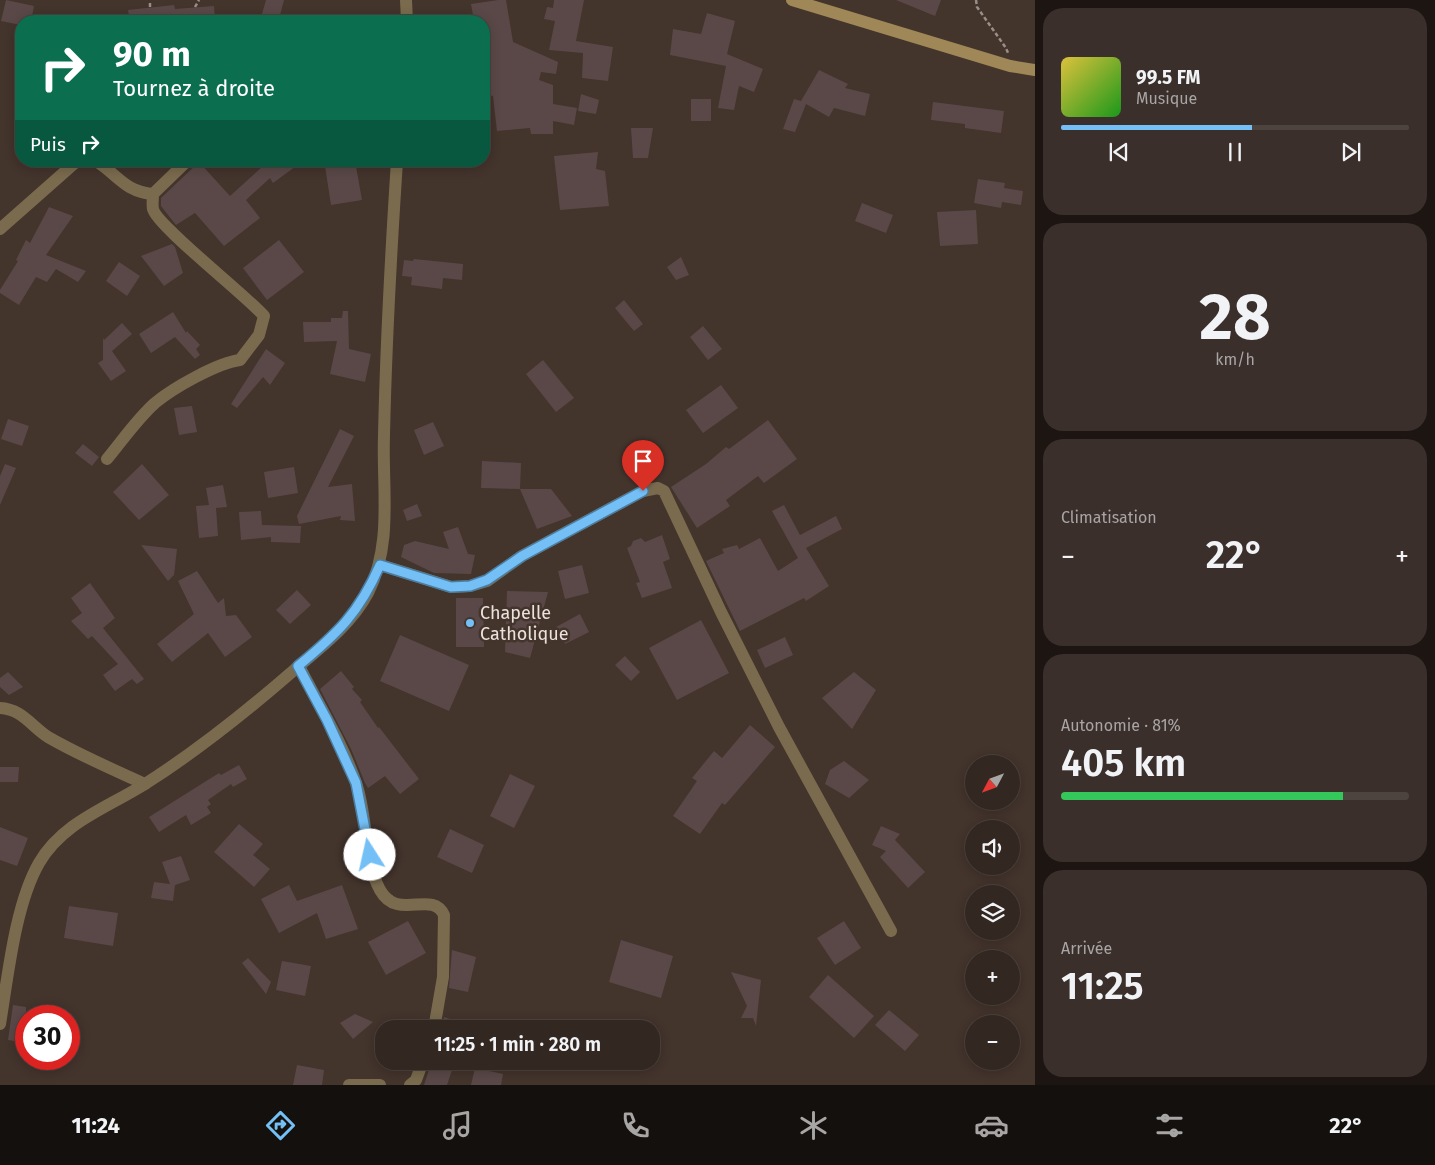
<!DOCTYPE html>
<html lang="fr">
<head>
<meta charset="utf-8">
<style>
  :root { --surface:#322721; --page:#3a2f2a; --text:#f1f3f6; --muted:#a8a5a5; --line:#4d443f; --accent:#74c0f6 }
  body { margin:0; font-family:"Fira Sans",sans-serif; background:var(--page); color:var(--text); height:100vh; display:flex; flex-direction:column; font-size:19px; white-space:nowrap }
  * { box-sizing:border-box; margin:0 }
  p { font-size:16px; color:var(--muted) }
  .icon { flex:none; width:28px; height:28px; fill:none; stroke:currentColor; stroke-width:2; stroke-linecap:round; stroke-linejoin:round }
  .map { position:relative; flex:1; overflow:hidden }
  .drawer { display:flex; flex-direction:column; gap:8px; padding:8px; background:#1c1512; width:400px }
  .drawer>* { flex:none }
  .top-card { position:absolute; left:15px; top:15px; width:475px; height:152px; border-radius:20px; box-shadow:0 2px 12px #0003,0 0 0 1px var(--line); background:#0b6e4f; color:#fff; overflow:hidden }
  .needle { width:32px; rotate:229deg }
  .controls { position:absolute; left:965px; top:755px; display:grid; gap:10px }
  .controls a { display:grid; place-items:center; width:55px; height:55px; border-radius:50%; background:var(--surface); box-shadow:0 2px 12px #0003,0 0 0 1px var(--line); font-size:25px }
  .speed { position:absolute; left:15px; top:1005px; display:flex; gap:10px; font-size:25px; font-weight:700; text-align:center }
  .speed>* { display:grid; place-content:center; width:65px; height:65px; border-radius:50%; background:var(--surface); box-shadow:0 2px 12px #0003,0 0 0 1px var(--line); line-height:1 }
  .speed .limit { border:8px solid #d22; background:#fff; color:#111 }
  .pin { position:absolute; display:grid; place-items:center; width:42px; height:42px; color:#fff; margin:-51px -21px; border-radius:50% 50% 50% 0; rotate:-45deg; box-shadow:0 0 5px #0007 }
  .pin .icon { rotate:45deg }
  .me { position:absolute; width:55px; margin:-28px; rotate:350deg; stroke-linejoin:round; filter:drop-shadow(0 0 4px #0008) }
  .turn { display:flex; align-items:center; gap:18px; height:105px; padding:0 15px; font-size:22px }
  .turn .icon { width:65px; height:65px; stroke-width:2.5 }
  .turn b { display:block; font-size:35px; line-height:42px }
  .then { display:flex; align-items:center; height:48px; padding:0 15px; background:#0003; gap:10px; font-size:19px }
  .big { font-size:38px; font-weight:600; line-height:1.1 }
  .drawer .widget { flex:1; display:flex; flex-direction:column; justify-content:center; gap:8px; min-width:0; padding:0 18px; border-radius:20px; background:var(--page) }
  .drawer .dial { align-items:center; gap:0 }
  .dial b { font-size:65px; line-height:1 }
  .song { display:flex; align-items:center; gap:15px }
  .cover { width:60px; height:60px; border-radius:8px; background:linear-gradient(135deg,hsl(50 70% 55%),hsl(120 70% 35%)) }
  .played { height:5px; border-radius:2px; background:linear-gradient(90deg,var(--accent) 55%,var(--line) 55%) }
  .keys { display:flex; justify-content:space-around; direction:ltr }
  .heat { display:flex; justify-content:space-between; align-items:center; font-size:28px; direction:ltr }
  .charge { height:8px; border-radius:4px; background:linear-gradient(90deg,#34c759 81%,var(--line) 0) }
  .trip { position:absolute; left:375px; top:1020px; width:285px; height:50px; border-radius:20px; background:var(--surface); box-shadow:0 2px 12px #0003,0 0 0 1px var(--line); font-weight:600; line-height:50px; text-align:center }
  .dock { display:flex; height:80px; justify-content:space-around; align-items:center; background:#14100d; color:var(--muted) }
  .dock .icon { width:35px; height:35px }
  .dock .active { color:var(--accent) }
  .dock b { font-size:22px; color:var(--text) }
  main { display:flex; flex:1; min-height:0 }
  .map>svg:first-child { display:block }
</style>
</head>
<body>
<main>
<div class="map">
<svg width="1035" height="1085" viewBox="0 0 1035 1085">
  <rect width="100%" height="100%" fill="#43342c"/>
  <!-- building -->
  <g fill="#5a4848">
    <polygon points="6,0 34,6 31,21 21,21 21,25 1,21"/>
    <polygon points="266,0 284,0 279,19 262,14"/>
    <polygon points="498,0 506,0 513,42 558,62 556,74 541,72 539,80 553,85 553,104 577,108 574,125 553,121 553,134 531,134 530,128 497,131 493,96 484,94 484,21 474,21 471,4"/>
    <polygon points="554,0 584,0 576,41 613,47 608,81 582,78 583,53 549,50 555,21 544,19 547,7 553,8"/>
    <polygon points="896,0 941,0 935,16"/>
    <polygon points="174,5 175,9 214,6 215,21 130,21 128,10"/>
    <polygon points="707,13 735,21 727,54 763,69 754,92 739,86 734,110 718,108 726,66 670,55 673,29 701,34"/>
    <polygon points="819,70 848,84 845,88 870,94 865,116 834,108 829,117 806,104 795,132 783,129 794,99 801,101"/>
    <polygon points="581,94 599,100 596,114 578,111"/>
    <rect x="691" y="99" width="20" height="22"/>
    <polygon points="933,102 1004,111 1001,133 965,128 965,124 931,120"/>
    <polygon points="631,128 653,128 648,158 633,158"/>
    <polygon points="598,152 596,169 605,171 609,206 560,210 554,156"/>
    <polygon points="258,161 303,161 273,183 270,178 246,200 260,218 224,246 195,213 176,225 161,206 161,198 199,162 230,196 262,167"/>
    <polygon points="355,161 362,200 331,205 325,166"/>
    <polygon points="978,179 1005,183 1004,188 1023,191 1021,205 1002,202 1001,208 974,203"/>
    <polygon points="862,203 893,215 886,233 855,221"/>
    <polygon points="49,207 73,216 46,255 86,271 78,282 56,269 47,282 36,277 19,305 0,293 0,290 18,261 16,260 26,240 30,243"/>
    <polygon points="976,210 978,244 940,246 937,212"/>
    <polygon points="279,240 304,272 267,300 243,268"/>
    <polygon points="172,244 175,247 183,273 164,286 141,256"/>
    <polygon points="681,257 689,275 676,280 667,267"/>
    <polygon points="414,259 463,264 462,280 443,278 442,289 411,285 412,277 402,276 404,260 413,261"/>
    <polygon points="119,262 140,276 127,296 106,281"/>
    <polygon points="624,300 643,324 634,331 615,308"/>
    <polygon points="343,311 348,311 349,349 371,354 365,382 330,374 337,341 304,342 303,322 331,322 331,318 342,318"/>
    <polygon points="173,312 186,333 187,331 200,345 196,349 200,355 195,359 175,337 151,353 139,334"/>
    <polygon points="122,323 132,334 112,351 126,371 111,381 98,363 103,360 103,338 104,340"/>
    <polygon points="703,326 722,349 708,360 690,337"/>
    <polygon points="266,349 285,363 270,385 263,377 237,408 231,404"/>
    <polygon points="543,360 574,398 556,412 526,374"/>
    <polygon points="721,385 738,408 703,433 686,410"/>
    <polygon points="192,406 197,432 179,435 174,408"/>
    <polygon points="8,419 29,426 22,446 1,439"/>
    <polygon points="768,420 797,459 764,483 758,476 726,500 730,506 697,528 671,487 706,464 726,447 729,449"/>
    <polygon points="433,422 444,446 424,455 414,430"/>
    <polygon points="340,429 354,436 328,487 352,484 355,521 340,520 341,516 299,524 297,516"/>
    <polygon points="83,444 99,457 92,466 75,453"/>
    <polygon points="482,461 521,463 520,489 481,488"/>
    <polygon points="5,464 16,468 0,505 0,476"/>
    <polygon points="142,464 169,495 139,520 113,492"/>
    <polygon points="294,467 298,493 268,498 264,472"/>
    <polygon points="223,485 227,507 216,508 218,536 199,538 196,506 209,505 206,488"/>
    <polygon points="520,489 551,489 572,516 537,529"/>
    <polygon points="417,504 422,516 407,521 403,510"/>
    <polygon points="784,505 800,535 836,516 842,529 806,548 829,586 806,601 804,598 740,631 706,561 724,553 722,549 737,545 739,549 760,538 778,571 798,558 772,511"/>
    <polygon points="261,511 262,525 301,526 300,543 271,542 271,537 241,540 239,512"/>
    <polygon points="458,527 468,554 475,555 471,574 434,573 401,557 404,545 415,541 449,549 443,532"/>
    <polygon points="662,535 670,559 663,562 672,588 642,598 636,583 640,582 627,548 631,546 633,541 641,538 645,542"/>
    <polygon points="141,545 177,549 174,575 168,581"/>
    <polygon points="582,565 589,593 565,599 558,571"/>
    <polygon points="197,571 218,603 224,598 226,616 236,615 252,637 225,657 208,633 172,662 157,644 194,614 178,581"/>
    <polygon points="90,583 115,618 103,628 144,679 137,684 132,679 115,691 103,675 118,664 92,636 88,639 71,621 82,613 71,598"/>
    <polygon points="297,590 311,605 290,624 276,610"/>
    <polygon points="507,591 548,592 530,658 505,652"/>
    <polygon points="456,598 483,598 484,647 456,647"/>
    <polygon points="580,614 589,632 565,644 556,627"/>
    <polygon points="701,620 729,673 677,700 649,648"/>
    <polygon points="400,635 469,665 449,711 380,681"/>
    <polygon points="785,637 793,655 765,668 757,650"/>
    <polygon points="625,656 640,672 631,681 615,665"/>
    <polygon points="341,671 354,687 352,689 362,700 360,702 378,728 379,727 419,779 400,794 385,776 368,788 365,783 351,749 320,689"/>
    <polygon points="8,672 23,687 9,695 0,687 0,678"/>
    <polygon points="854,672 876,690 852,729 822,698"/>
    <polygon points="750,725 775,747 725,805 722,803 700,834 673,816 697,781 692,778 714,751 722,758"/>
    <polygon points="844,761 869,780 849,798 825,784 830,770"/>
    <polygon points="239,765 247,779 233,787 231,784 208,800 211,804 207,807 211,813 191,825 186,815 159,832 149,817 219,773 221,775"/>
    <polygon points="0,767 19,767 18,782 0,782"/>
    <polygon points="510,774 535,786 514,828 490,816"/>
    <polygon points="239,824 263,844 253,855 270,869 254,887 214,852"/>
    <polygon points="881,826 900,834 895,840 925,872 908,888 880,857 886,851 872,845"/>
    <polygon points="0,827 28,838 17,866 0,860"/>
    <polygon points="450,829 484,845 472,873 437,857"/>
    <polygon points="181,856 190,880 175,885 173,901 151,898 154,882 170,884 162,862"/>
    <polygon points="289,885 297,901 342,885 358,929 326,939 317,913 279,933 261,899"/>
    <polygon points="69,906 118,913 113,946 64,938"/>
    <polygon points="408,921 426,953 386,975 368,942"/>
    <polygon points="844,921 861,948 835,965 817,938"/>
    <polygon points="621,940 673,956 661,998 609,982"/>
    <polygon points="452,950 476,957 468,992 449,988"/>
    <polygon points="248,958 271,982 266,994 242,963"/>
    <polygon points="282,961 311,966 305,996 276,990"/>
    <polygon points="731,972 761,980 756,1026 753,1018 741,1018 747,1006"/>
    <polygon points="828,975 874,1016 854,1038 809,997"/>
    <polygon points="13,1005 26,1007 26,1043 8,1040"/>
    <polygon points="889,1010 919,1035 905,1051 875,1025"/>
    <polygon points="355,1014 373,1022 353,1039 340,1023"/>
    <polygon points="444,1017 473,1027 472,1029 442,1029"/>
    <polygon points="432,1061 455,1061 447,1085 424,1085"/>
    <polygon points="297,1065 324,1070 322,1085 293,1085"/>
    <polygon points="475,1068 503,1074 501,1085 471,1085"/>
  </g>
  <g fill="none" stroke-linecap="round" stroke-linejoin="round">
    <!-- path -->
    <g stroke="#9a8e88" stroke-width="2.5" stroke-dasharray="4 2.5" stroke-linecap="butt">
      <polyline points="976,0 977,7 1006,48 1008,53"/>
      <polyline points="150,3 150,8"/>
      <polyline points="195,7 199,0"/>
    </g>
    <!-- minor -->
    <g stroke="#7a6b4e" stroke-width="12">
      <path d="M96 161C118 175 125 192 153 194L187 161"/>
      <polyline points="0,229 77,161"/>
      <path d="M107 459C122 441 137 419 155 403 173 388 217 363 240 360L259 335 264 316C247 296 156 225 153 209 152 205 153 199 153 194"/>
      <polyline points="380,565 451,587 470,586 487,581 522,556 643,491 658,488 664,491 721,612 779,727 891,931"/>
      <path d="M299 666C318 704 342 742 356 783 368 817 363 858 380 890 398 922 432 889 444 915L443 977 434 1029"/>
      <path d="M0 708C22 709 31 726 48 737 79 755 112 769 145 784"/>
      <polyline points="349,1085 380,1085"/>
      <polyline points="410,1085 416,1080 423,1061"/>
    </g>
    <!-- tertiary -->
    <g stroke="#7a6b4e" stroke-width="12">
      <polyline points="406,0 407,21"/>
      <path d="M0 1024C8 976 15 905 39 863 63 822 107 808 145 784 197 751 247 711 293 671 320 648 351 625 368 593 393 544 382 488 384 435 386 344 391 252 397 161"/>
    </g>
    <!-- secondary -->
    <polyline stroke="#9f8758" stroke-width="12" points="792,0 1010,66 1035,70"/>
  </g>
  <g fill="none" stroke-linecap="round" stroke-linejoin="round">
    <!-- route casing -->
    <g stroke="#4b7da0" stroke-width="12">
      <path id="route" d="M370 855 356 783 327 720 298 666C338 633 359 613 380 565L451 587 470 586 487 580 522 556 643 491"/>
    </g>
    <!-- route -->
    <use href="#route" stroke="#74c0f6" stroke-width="9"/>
  </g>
  <!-- markers -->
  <circle fill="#74c0f6" stroke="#43342c" stroke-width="2" cx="470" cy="623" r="5"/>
  <g text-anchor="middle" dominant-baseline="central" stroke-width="5" stroke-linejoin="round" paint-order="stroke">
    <!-- poi labels -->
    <g font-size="18" fill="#ece2dd" stroke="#43342c" text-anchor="start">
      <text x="480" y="613">Chapelle<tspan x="480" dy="21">Catholique</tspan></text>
    </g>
  </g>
</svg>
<div class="controls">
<a><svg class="needle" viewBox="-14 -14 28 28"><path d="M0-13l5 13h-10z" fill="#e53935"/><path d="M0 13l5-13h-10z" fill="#a8a5a5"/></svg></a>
<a><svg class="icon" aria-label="sound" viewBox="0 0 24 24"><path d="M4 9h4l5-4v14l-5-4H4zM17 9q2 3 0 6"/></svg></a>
<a><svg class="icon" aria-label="layers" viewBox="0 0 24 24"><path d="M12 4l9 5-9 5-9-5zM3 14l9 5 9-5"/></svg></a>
<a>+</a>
<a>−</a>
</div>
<div class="speed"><div class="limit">30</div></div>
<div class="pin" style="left:643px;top:491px;background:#d93025"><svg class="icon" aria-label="arrive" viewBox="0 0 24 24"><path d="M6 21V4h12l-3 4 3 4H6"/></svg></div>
<svg class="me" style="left:370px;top:855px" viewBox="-20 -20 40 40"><circle r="19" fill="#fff"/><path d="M0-13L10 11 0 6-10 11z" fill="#74c0f6"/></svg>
<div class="trip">11:25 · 1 min · 280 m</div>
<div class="top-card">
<div class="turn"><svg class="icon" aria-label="right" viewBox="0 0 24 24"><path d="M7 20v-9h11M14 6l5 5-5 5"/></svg><div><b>90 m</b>Tournez à droite</div></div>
<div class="then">Puis<svg class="icon" aria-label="right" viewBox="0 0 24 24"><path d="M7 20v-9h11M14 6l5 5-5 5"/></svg></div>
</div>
</div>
<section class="drawer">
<div class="widget">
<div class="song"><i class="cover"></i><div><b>99.5 FM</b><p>Musique</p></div></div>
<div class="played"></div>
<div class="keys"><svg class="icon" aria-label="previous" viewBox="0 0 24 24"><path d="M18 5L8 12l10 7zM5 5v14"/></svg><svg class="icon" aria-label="pause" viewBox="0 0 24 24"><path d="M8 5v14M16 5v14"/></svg><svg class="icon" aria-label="next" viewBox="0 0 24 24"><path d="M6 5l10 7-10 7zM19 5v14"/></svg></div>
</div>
<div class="widget dial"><b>28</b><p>km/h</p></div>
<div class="widget"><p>Climatisation</p>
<div class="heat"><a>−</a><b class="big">22°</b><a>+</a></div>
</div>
<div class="widget"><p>Autonomie · 81%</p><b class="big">405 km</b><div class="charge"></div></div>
<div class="widget"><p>Arrivée</p><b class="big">11:25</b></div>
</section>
</main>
<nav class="dock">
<b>11:24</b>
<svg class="icon active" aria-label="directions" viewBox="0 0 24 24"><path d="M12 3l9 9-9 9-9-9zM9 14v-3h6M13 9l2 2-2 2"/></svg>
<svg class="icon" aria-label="music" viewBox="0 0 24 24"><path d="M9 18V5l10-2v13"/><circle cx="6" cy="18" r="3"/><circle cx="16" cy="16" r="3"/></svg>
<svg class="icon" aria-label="phone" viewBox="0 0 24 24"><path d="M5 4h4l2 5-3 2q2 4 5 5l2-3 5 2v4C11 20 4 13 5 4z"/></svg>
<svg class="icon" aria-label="climate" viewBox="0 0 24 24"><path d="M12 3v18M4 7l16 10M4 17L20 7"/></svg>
<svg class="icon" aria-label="car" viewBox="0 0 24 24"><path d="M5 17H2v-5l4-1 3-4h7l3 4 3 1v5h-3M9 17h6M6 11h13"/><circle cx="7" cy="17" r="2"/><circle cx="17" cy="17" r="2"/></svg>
<svg class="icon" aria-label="filters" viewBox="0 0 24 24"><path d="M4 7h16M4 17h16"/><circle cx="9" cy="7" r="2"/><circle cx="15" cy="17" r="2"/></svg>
<b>22°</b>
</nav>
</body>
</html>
